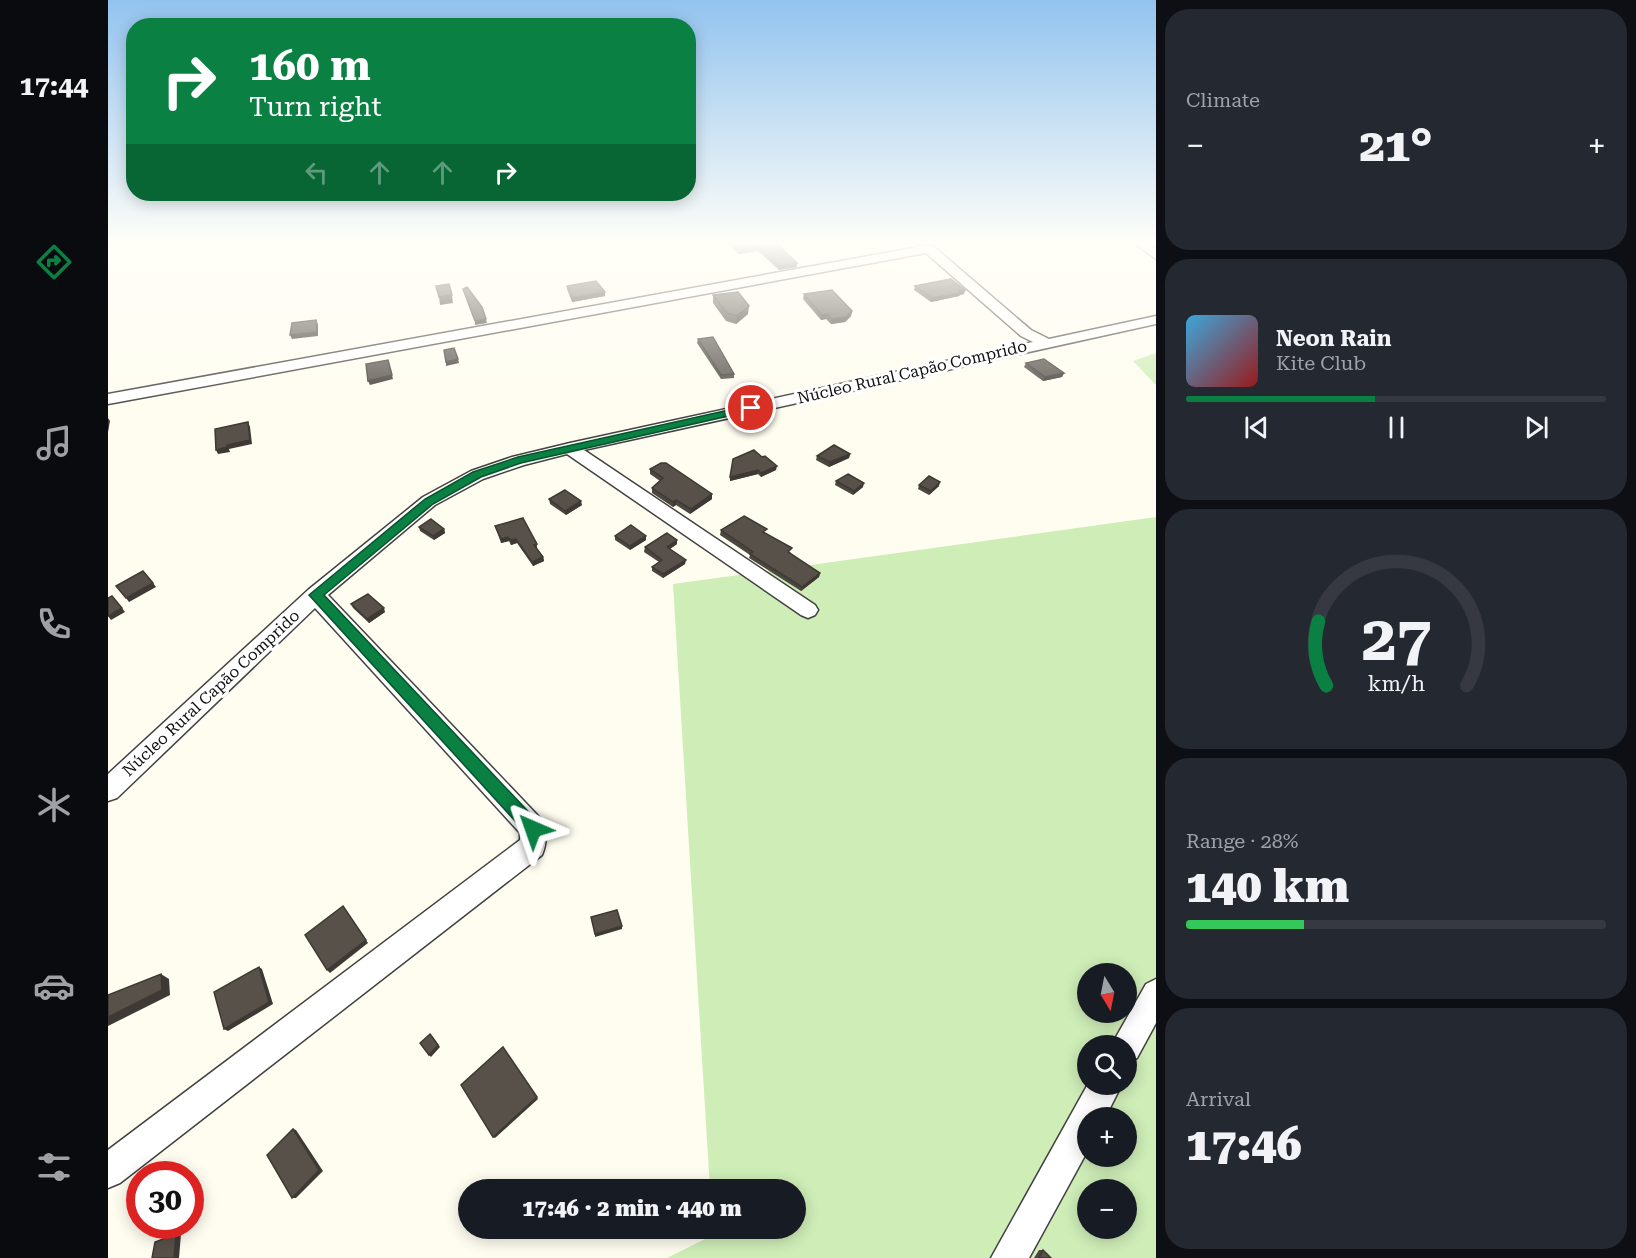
<!DOCTYPE html>
<html lang="en">
<head>
<meta charset="utf-8">
<style>
  :root { --surface:#171b24; --page:#242831; --text:#f1f3f6; --muted:#9ea1a6; --line:#363941; --accent:#0b8043 }
  body { margin:0; font-family:"Roboto Serif",serif; background:var(--page); color:var(--text); height:100vh; display:flex; flex-direction:column; font-size:22px; white-space:nowrap }
  * { box-sizing:border-box; margin:0 }
  p { font-size:20px; color:var(--muted) }
  .icon { flex:none; width:33px; height:33px; fill:none; stroke:currentColor; stroke-width:2; stroke-linecap:round; stroke-linejoin:round }
  .map { position:relative; flex:1; overflow:hidden }
  .sheet { display:flex; flex-direction:column; gap:9px; padding:9px; background:#0d0f14; width:480px }
  .sheet>* { flex:none }
  .banner { position:absolute; left:18px; top:18px; width:570px; height:183px; border-radius:24px; box-shadow:0 3px 15px #0003; background:#0b8043; color:#fff; overflow:hidden }
  .needle { width:39px; rotate:170deg }
  .buttons { position:absolute; left:969px; top:963px; display:grid; gap:12px }
  .buttons a { display:grid; place-items:center; width:60px; height:60px; border-radius:50%; background:var(--surface); box-shadow:0 3px 15px #0003; font-size:30px }
  .speed { position:absolute; left:18px; top:1161px; display:flex; gap:12px; font-size:30px; font-weight:700; text-align:center }
  .speed>* { display:grid; place-content:center; width:78px; height:78px; border-radius:50%; background:var(--surface); box-shadow:0 3px 15px #0003; line-height:1 }
  .speed .limit { border:9px solid #d22; background:#fff; color:#111 }
  .pin { position:absolute; display:grid; place-items:center; width:51px; height:51px; color:#fff; margin:-26px; border:3px solid #fff; border-radius:50%; box-shadow:0 2px 6px #0007 }
  .me { position:absolute; width:66px; margin:-33px; rotate:317deg; stroke-linejoin:round; filter:drop-shadow(0 0 4px #0008) }
  .turn { display:flex; align-items:center; gap:21px; height:126px; padding:0 24px; font-size:27px }
  .turn .icon { width:78px; height:78px; stroke-width:2.5 }
  .turn b { display:block; font-size:42px; line-height:51px }
  .lanes { display:flex; align-items:center; height:57px; padding:0 24px; background:#0003; justify-content:center; gap:30px; direction:ltr }
  .lanes .off { opacity:.35 }
  .big { font-size:45px; font-weight:800; line-height:1.1 }
  .sheet .tile { flex:1; display:flex; flex-direction:column; justify-content:center; gap:9px; min-width:0; padding:0 21px; border-radius:24px; background:var(--page) }
  .sheet .dial { align-items:center; gap:0 }
  .dial svg { height:156px; overflow:visible; fill:none; stroke:var(--line); stroke-width:7; stroke-linecap:round; text-anchor:middle }
  .dial text { fill:var(--text); stroke:none }
  .song { display:flex; align-items:center; gap:18px }
  .cover { width:72px; height:72px; border-radius:9px; background:linear-gradient(135deg,hsl(200 70% 55%),hsl(0 70% 35%)) }
  .played { height:6px; border-radius:3px; background:linear-gradient(90deg,var(--accent) 45%,var(--line) 45%) }
  .keys { display:flex; justify-content:space-around; direction:ltr }
  .heat { display:flex; justify-content:space-between; align-items:center; font-size:33px; direction:ltr }
  .charge { height:9px; border-radius:4px; background:linear-gradient(90deg,#34c759 28%,var(--line) 0) }
  .trip { position:absolute; left:350px; top:1179px; width:348px; height:60px; border-radius:30px; background:var(--surface); box-shadow:0 3px 15px #0003; font-weight:800; line-height:60px; text-align:center }
  main { display:flex; flex:1; min-height:0 }
  .dock { display:flex; flex-direction:column; width:108px; justify-content:space-around; align-items:center; background:#090b0e; color:var(--muted) }
  .dock .icon { width:42px; height:42px }
  .dock .active { color:var(--accent) }
  .dock b { font-size:27px; color:var(--text) }
  .map>svg:first-child { display:block }
</style>
</head>
<body>
<main>
<nav class="dock">
<b>17:44</b>
<svg class="icon active" aria-label="directions" viewBox="0 0 24 24"><path d="M12 3l9 9-9 9-9-9zM9 14v-3h6M13 9l2 2-2 2"/></svg>
<svg class="icon" aria-label="music" viewBox="0 0 24 24"><path d="M9 18V5l10-2v13"/><circle cx="6" cy="18" r="3"/><circle cx="16" cy="16" r="3"/></svg>
<svg class="icon" aria-label="phone" viewBox="0 0 24 24"><path d="M5 4h4l2 5-3 2q2 4 5 5l2-3 5 2v4C11 20 4 13 5 4z"/></svg>
<svg class="icon" aria-label="climate" viewBox="0 0 24 24"><path d="M12 3v18M4 7l16 10M4 17L20 7"/></svg>
<svg class="icon" aria-label="car" viewBox="0 0 24 24"><path d="M5 17H2v-5l4-1 3-4h7l3 4 3 1v5h-3M9 17h6M6 11h13"/><circle cx="7" cy="17" r="2"/><circle cx="17" cy="17" r="2"/></svg>
<svg class="icon" aria-label="filters" viewBox="0 0 24 24"><path d="M4 7h16M4 17h16"/><circle cx="9" cy="7" r="2"/><circle cx="15" cy="17" r="2"/></svg>
</nav>
<div class="map">
<svg width="1048" height="1258" viewBox="0 0 1048 1258">
  <rect width="100%" height="100%" fill="#fffdf0"/>
  <!-- green -->
  <g fill="#ceedb7" fill-rule="evenodd">
    <polygon points="1048,353 1048,385 1025,361"/>
    <path d="M1048 517V1258H559L605 1235V1229L687 1228V1190L602 1189 565 584ZM980 974H1018V1012H980ZM980 1046H1018V1084H980ZM980 1118H1018V1156H980ZM980 1190H1018V1228H980Z"/>
  </g>
  <g fill="none" stroke-linecap="round" stroke-linejoin="round">
    <!-- minor casing -->
    <g stroke="#424242" stroke-width="3">
      <g id="minor">
        <polygon points="1025,242 1038,242 1048,249 1048,259"/>
        <path d="M821 245 825 246 923 330 941 339 1048 316V324L476 450 707 605 710 610 707 615 700 618 693 615 459 454 416 465 375 479 327 505 220 595 434 820C439 832 439 843 434 855L12 1183 0 1188V1150L412 840V833L207 608 9 798 0 801V774L200 590 315 497 363 471 404 457 462 443 925 342 913 336 818 253 0 404V394Z"/>
        <polygon points="1048,979 1048,1023 1029,1058 1018,1062 1018,1046 1003,1046 1038,984"/>
        <polygon points="980,1084 1014,1084 997,1118 980,1118 980,1150 921,1258 883,1258"/>
      </g>
    </g>
    <!-- minor -->
    <use href="#minor" fill="#fff" fill-rule="evenodd"/>
  </g>
  <!-- wall -->
  <g fill="#4c4640">
    <polygon points="619,242 667,242 689,267 671,270 650,251 630,254"/>
    <polygon points="459,286 497,292 497,296 464,302 459,289"/>
    <polygon points="807,286 857,290 856,294 852,295 851,296 823,302 806,290"/>
    <polygon points="696,294 744,311 743,316 737,322 723,324 718,319 713,320 695,299"/>
    <polygon points="605,295 640,314 628,324 618,321 605,303"/>
    <polygon points="590,339 626,374 626,378 613,379 589,343"/>
    <polygon points="918,363 956,373 954,377 935,381 916,367"/>
    <polygon points="742,454 741,458 721,467 708,460 709,456"/>
    <polygon points="625,459 668,470 653,477 650,474 622,481"/>
    <polygon points="542,469 604,494 604,499 582,514 568,505 565,507 544,493 544,488 552,481 542,474"/>
    <polygon points="728,481 755,487 745,495 727,485"/>
    <polygon points="811,485 831,486 821,495 810,489"/>
    <polygon points="441,499 474,505 458,515 442,504"/>
    <polygon points="387,526 429,544 429,548 435,557 436,561 425,566 409,543 403,545 401,541 393,543"/>
    <polygon points="311,527 336,529 337,533 326,540 312,531"/>
    <polygon points="613,530 658,533 683,553 682,554 712,573 711,577 693,591 641,558 642,555 612,535"/>
    <polygon points="507,536 538,536 538,540 522,550 507,540"/>
    <polygon points="569,540 569,544 562,549 577,564 555,578 544,571 544,567 551,562 536,552 537,547"/>
    <polygon points="243,604 277,612 261,623 245,608"/>
    <polygon points="931,1250 935,1250 943,1258 926,1258"/>
  </g>
  <!-- shaded-wall -->
  <g fill="#3e3934">
    <polygon points="650,247 650,251 630,254 631,250"/>
    <polygon points="689,263 689,267 671,270 672,266"/>
    <polygon points="857,290 856,294 852,295 851,296 823,302 824,298"/>
    <polygon points="497,292 497,296 464,302 464,298"/>
    <polygon points="344,295 345,303 332,305 331,297"/>
    <polygon points="641,306 640,314 628,324 629,316"/>
    <polygon points="744,311 743,316 737,322 723,324 724,319"/>
    <polygon points="719,314 718,319 713,320 714,315"/>
    <polygon points="378,319 379,323 367,325 367,321"/>
    <polygon points="208,320 210,324 210,336 184,339 182,335"/>
    <polygon points="350,359 351,363 338,366 338,362"/>
    <polygon points="956,373 954,377 935,381 937,377"/>
    <polygon points="284,375 285,379 262,385 260,381"/>
    <polygon points="0,418 2,421 0,432"/>
    <polygon points="140,422 142,427 144,444 121,449 122,452 110,454 108,450 119,445"/>
    <polygon points="742,454 741,458 721,467 722,462"/>
    <polygon points="669,466 668,470 653,477 653,473"/>
    <polygon points="650,470 650,474 622,481 622,477"/>
    <polygon points="832,482 831,486 821,495 823,491"/>
    <polygon points="756,483 755,487 745,495 746,491"/>
    <polygon points="604,494 604,499 582,514 583,509"/>
    <polygon points="568,500 568,505 565,507 565,502"/>
    <polygon points="473,501 474,505 458,515 457,511"/>
    <polygon points="336,529 337,533 326,540 325,536"/>
    <polygon points="538,536 538,540 522,550 522,546"/>
    <polygon points="400,537 401,541 393,543 393,539"/>
    <polygon points="408,539 409,543 403,545 402,540"/>
    <polygon points="569,540 569,544 559,551 559,547"/>
    <polygon points="435,557 436,561 425,566 424,562"/>
    <polygon points="578,560 577,564 555,578 555,574"/>
    <polygon points="712,573 711,577 693,591 694,587"/>
    <polygon points="45,583 48,587 21,602 18,598"/>
    <polygon points="14,608 17,612 3,620 0,616"/>
    <polygon points="276,608 277,612 261,623 259,619"/>
    <polygon points="237,909 260,943 222,973 219,970"/>
    <polygon points="514,926 514,929 487,937 487,934"/>
    <polygon points="151,967 154,969 165,1004 120,1031 116,1029"/>
    <polygon points="53,974 61,979 62,995 0,1026 0,1017"/>
    <polygon points="324,1036 332,1047 323,1057 321,1055"/>
    <polygon points="429,1097 430,1099 387,1138 385,1137"/>
    <polygon points="185,1129 188,1130 215,1171 188,1198 184,1198"/>
    <polygon points="68,1234 73,1234 71,1258 66,1258"/>
  </g>
  <!-- building -->
  <g fill="#58514a" stroke="#3e3934" stroke-width="1.5">
    <polygon points="623,242 667,242 689,263 672,266 650,247 631,250"/>
    <polygon points="843,279 857,290 851,291 852,293 824,298 807,286"/>
    <polygon points="488,281 497,292 464,298 459,286"/>
    <polygon points="341,284 344,295 331,297 328,286"/>
    <polygon points="359,287 374,307 378,319 367,321 355,289"/>
    <polygon points="724,290 744,311 738,317 724,319 719,314 714,315 696,294"/>
    <polygon points="630,292 641,306 629,316 619,313 605,295"/>
    <polygon points="208,320 209,332 182,335 184,323"/>
    <polygon points="605,337 626,374 613,375 590,339"/>
    <polygon points="346,348 350,359 338,362 336,350"/>
    <polygon points="936,359 956,373 937,377 918,363"/>
    <polygon points="280,360 284,375 260,381 258,364"/>
    <polygon points="140,422 142,440 119,445 119,447 108,450 107,429"/>
    <polygon points="726,445 742,454 722,462 709,456"/>
    <polygon points="646,450 654,457 657,456 669,466 653,473 650,470 622,477 625,459"/>
    <polygon points="553,463 558,463 604,494 583,509 568,500 565,502 544,488 555,478 542,469"/>
    <polygon points="740,474 756,483 746,491 728,481"/>
    <polygon points="821,476 832,482 823,491 811,485"/>
    <polygon points="457,490 473,501 457,511 441,499"/>
    <polygon points="636,516 659,529 655,532 684,548 680,552 712,573 694,587 642,554 645,552 613,530"/>
    <polygon points="415,518 429,544 426,545 435,557 424,562 408,539 402,540 400,537 393,539 387,526"/>
    <polygon points="323,519 336,529 325,536 311,527"/>
    <polygon points="523,525 538,536 522,546 507,536"/>
    <polygon points="559,533 569,540 559,547 578,560 555,574 544,567 554,560 537,547"/>
    <polygon points="35,571 45,583 18,598 8,586"/>
    <polygon points="260,594 276,608 259,619 243,604"/>
    <polygon points="4,596 14,608 0,616 0,598"/>
    <polygon points="235,906 258,940 219,970 197,935"/>
    <polygon points="509,910 514,926 487,934 483,917"/>
    <polygon points="151,967 161,1002 116,1029 106,992"/>
    <polygon points="53,974 54,990 0,1017 0,995"/>
    <polygon points="322,1034 330,1045 321,1055 312,1043"/>
    <polygon points="395,1047 429,1097 385,1137 353,1085"/>
    <polygon points="185,1129 211,1170 184,1198 159,1155"/>
    <polygon points="68,1234 66,1258 44,1258 47,1242"/>
    <polygon points="935,1250 943,1258 931,1258"/>
  </g>
  <!-- sky -->
  <linearGradient id="sky" x2="0" y2="1"><stop stop-color="#92c3ef"/><stop offset="0.58" stop-color="#fffef8"/><stop offset="1" stop-color="#fffef8" stop-opacity="0"/></linearGradient>
  <rect width="1048" height="418" fill="url(#sky)"/>
  <!-- route -->
  <polygon fill="#0b8043" stroke="#07532c" stroke-width="1.5" points="643,405 648,408 647,410 413,463 373,477 325,504 216,595 431,823 433,829 431,834 425,836 419,834 201,595 317,499 365,472 410,457"/>
  <g text-anchor="middle" dominant-baseline="central" stroke-width="6" stroke-linejoin="round" paint-order="stroke">
    <!-- street labels -->
    <g font-size="16" fill="#0f0f0f" stroke="#fff">
      <text transform="translate(804 372) rotate(-13)">Núcleo Rural Capão Comprido</text>
      <text transform="translate(103 693) rotate(-43)">Núcleo Rural Capão Comprido</text>
    </g>
  </g>
</svg>
<div class="buttons">
<a><svg class="needle" viewBox="-14 -14 28 28"><path d="M0-13l5 13h-10z" fill="#e53935"/><path d="M0 13l5-13h-10z" fill="#9ea1a6"/></svg></a>
<a><svg class="icon" aria-label="search" viewBox="0 0 24 24"><circle cx="10" cy="10" r="6"/><path d="M15 15l6 6"/></svg></a>
<a>+</a>
<a>−</a>
</div>
<div class="speed"><div class="limit">30</div></div>
<div class="pin" style="left:643px;top:408px;background:#d93025"><svg class="icon" aria-label="arrive" viewBox="0 0 24 24"><path d="M6 21V4h12l-3 4 3 4H6"/></svg></div>
<svg class="me" style="left:425px;top:829px" viewBox="-20 -20 40 40"><path d="M0-17L14 15 0 8-14 15z" fill="#0b8043" stroke="#fff" stroke-width="4"/></svg>
<div class="trip">17:46 · 2 min · 440 m</div>
<div class="banner">
<div class="turn"><svg class="icon" aria-label="right" viewBox="0 0 24 24"><path d="M7 20v-9h11M14 6l5 5-5 5"/></svg><div><b>160 m</b>Turn right</div></div>
<div class="lanes"><svg class="icon off" aria-label="left" viewBox="0 0 24 24"><path d="M17 20v-9H6M10 6l-5 5 5 5"/></svg><svg class="icon off" aria-label="ahead" viewBox="0 0 24 24"><path d="M12 20V5M6 11l6-6 6 6"/></svg><svg class="icon off" aria-label="ahead" viewBox="0 0 24 24"><path d="M12 20V5M6 11l6-6 6 6"/></svg><svg class="icon" aria-label="right" viewBox="0 0 24 24"><path d="M7 20v-9h11M14 6l5 5-5 5"/></svg></div>
</div>
</div>
<section class="sheet">
<div class="tile"><p>Climate</p>
<div class="heat"><a>−</a><b class="big">21°</b><a>+</a></div>
</div>
<div class="tile">
<div class="song"><i class="cover"></i><div><b>Neon Rain</b><p>Kite Club</p></div></div>
<div class="played"></div>
<div class="keys"><svg class="icon" aria-label="previous" viewBox="0 0 24 24"><path d="M18 5L8 12l10 7zM5 5v14"/></svg><svg class="icon" aria-label="pause" viewBox="0 0 24 24"><path d="M8 5v14M16 5v14"/></svg><svg class="icon" aria-label="next" viewBox="0 0 24 24"><path d="M6 5l10 7-10 7zM19 5v14"/></svg></div>
</div>
<div class="tile dial"><svg viewBox="0 0 100 80">
<path d="M14 69A42 42 0 1 1 86 69"/>
<path d="M14 69A42 42 0 0 1 10 36" stroke="#0b8043"/>
<text x="50" y="56" font-size="32" font-weight="700">27</text>
<text x="50" y="72" font-size="11">km/h</text>
</svg></div>
<div class="tile"><p>Range · 28%</p><b class="big">140 km</b><div class="charge"></div></div>
<div class="tile"><p>Arrival</p><b class="big">17:46</b></div>
</section>
</main>
</body>
</html>
